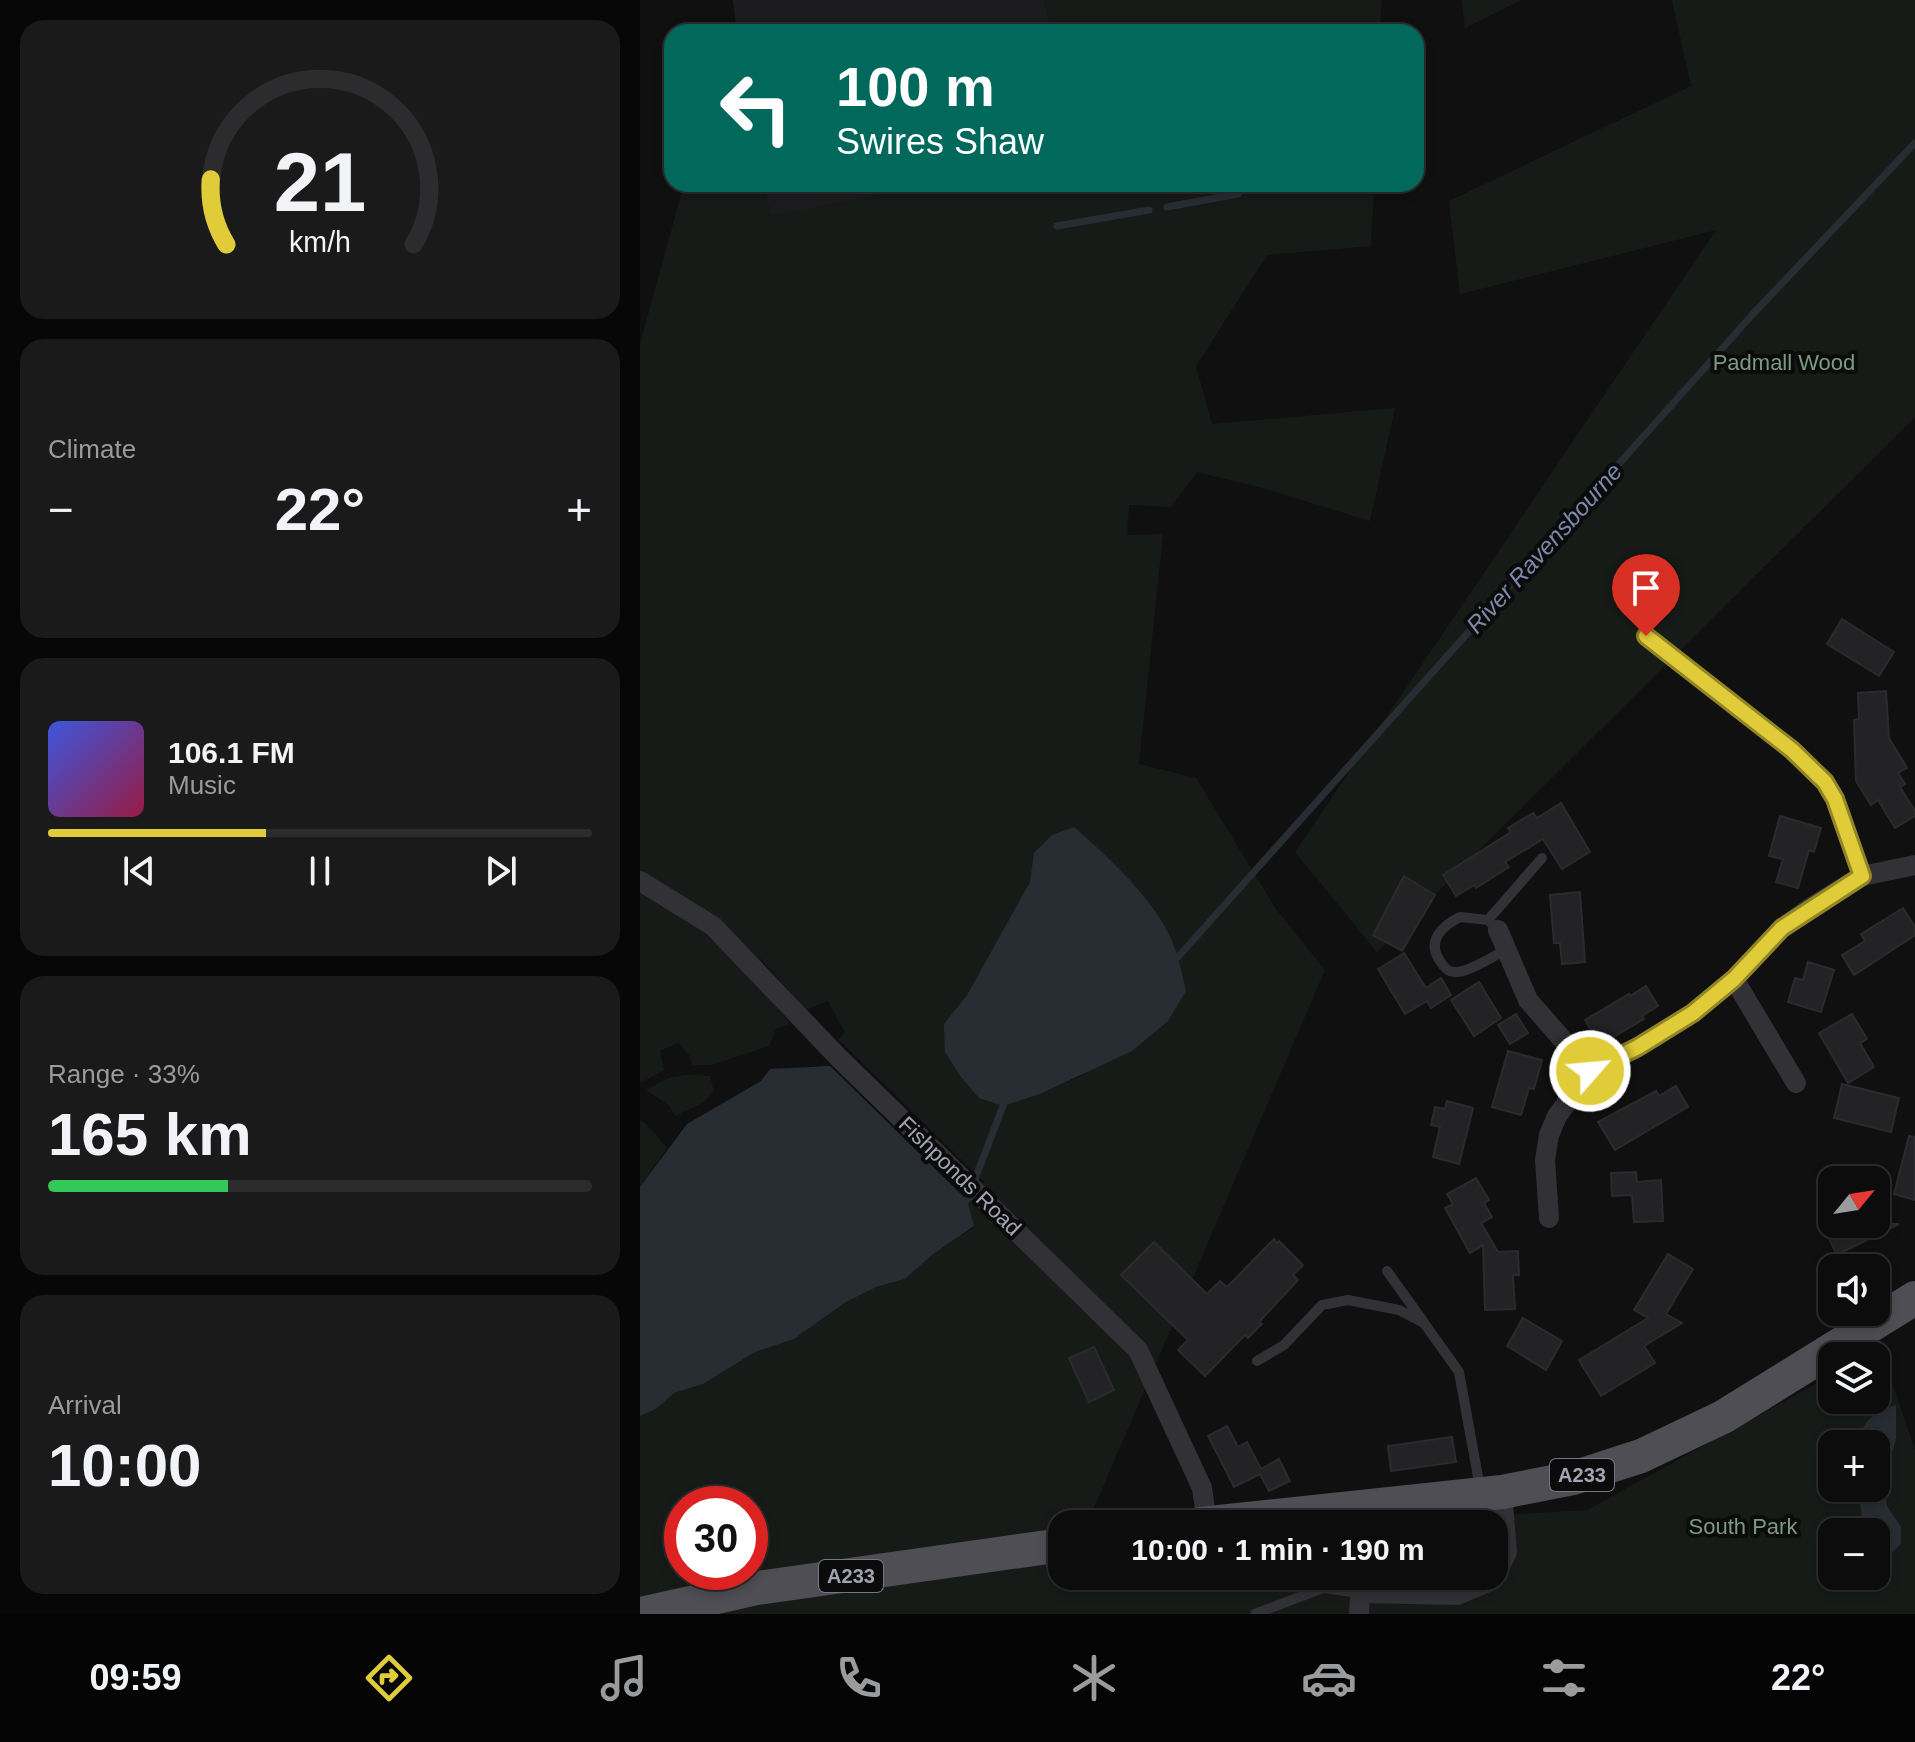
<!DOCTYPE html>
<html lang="en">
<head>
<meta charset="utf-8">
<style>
  :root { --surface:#0c0c0d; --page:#1a1a1b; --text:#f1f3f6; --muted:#9a9b9d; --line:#2c2c2e; --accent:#e0cc39 }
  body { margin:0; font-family:Arial,sans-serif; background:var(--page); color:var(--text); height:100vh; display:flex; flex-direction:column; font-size:30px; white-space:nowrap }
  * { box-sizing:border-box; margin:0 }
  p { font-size:26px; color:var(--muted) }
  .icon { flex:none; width:44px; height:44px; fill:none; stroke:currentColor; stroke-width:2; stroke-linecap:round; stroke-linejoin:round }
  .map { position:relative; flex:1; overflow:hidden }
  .panel { display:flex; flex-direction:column; gap:20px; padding:20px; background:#070707; width:640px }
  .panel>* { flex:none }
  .banner { position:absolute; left:24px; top:24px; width:760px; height:168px; border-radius:24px; box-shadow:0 4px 12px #0003,0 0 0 2px var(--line); background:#00695c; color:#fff; overflow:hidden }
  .needle { width:52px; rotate:60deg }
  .fabs { position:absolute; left:1178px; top:1166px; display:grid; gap:16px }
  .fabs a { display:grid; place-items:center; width:72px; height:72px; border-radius:16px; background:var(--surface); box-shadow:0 4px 12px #0003,0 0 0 2px var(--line); font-size:40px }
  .speed { position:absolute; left:24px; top:1486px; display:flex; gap:16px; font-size:40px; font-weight:700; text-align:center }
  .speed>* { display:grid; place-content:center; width:104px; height:104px; border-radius:50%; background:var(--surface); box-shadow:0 4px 12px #0003,0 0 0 2px var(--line); line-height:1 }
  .speed .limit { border:12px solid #d22; background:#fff; color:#111 }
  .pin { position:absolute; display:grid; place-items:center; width:68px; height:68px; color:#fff; margin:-82px -34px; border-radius:50% 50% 50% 0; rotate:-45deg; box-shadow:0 0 8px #0007 }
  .pin .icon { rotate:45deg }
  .me { position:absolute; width:88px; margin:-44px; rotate:63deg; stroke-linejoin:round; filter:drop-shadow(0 0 6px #0008) }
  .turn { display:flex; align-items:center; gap:28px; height:168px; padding:0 40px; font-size:36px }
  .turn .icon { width:104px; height:104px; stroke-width:2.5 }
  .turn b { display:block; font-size:56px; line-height:68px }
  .big { font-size:60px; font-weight:600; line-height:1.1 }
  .panel .tile { flex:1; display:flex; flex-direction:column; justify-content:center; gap:12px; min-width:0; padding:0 28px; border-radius:24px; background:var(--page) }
  .panel .dial { align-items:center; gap:0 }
  .dial svg { height:208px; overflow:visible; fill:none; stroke:var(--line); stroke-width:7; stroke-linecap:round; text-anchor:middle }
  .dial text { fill:var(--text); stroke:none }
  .song { display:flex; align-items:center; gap:24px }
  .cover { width:96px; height:96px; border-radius:12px; background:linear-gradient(135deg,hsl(230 70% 55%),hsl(340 70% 35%)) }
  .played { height:8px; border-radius:4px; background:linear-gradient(90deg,var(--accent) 40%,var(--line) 40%) }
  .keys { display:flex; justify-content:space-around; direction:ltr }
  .heat { display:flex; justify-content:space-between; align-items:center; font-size:44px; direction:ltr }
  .charge { height:12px; border-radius:6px; background:linear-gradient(90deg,#34c759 33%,var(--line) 0) }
  .trip { position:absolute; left:408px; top:1510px; width:460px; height:80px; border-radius:24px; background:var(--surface); box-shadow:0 4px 12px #0003,0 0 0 2px var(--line); font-weight:600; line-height:80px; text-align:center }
  .tab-bar { display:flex; height:128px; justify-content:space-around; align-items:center; background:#050505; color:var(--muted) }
  .tab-bar .icon { width:56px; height:56px }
  .tab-bar .on { color:var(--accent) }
  .tab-bar b { font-size:36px; color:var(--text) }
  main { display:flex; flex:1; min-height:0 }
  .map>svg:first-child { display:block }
</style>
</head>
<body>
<main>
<section class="panel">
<div class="tile dial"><svg viewBox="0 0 100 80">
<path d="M14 69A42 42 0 1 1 86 69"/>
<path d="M14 69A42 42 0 0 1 8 44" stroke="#e0cc39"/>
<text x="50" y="56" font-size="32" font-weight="700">21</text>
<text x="50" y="72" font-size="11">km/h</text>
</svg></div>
<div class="tile"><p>Climate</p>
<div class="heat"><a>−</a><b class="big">22°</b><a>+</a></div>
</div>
<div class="tile">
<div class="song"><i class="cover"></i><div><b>106.1 FM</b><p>Music</p></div></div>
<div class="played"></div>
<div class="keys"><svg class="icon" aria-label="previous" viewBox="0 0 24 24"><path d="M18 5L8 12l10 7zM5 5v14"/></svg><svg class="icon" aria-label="pause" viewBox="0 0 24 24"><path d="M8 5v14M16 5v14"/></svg><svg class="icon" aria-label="next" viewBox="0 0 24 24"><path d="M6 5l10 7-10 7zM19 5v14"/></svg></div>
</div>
<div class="tile"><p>Range · 33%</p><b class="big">165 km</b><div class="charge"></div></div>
<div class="tile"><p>Arrival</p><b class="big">10:00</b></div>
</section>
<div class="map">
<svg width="1275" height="1614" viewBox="0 0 1275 1614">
  <rect width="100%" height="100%" fill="#101011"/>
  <!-- built -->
  <g fill="#1c1c1e">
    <polygon points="93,0 404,0 412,32 97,32"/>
    <polygon points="124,184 301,184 130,216"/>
  </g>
  <!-- green -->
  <g fill="#171b18" fill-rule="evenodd">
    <polygon points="404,0 741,0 740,32 412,32"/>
    <polygon points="822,0 881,0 825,28"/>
    <polygon points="1032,0 1275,0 1275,417 737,952 655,852 1076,230 820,294 809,201 1051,86"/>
    <path d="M44 184H124L130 215 301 184H734L731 246 627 255 556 366 572 424 755 408 730 521 626 489 557 472 531 507 489 505 487 535 523 534 499 764 556 778 636 909 685 970 447 1524H422V1576H854V1524H709L947 1510 1192 1375V1400H1236V1356H1227L1241 1349 1275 1451V1614H0V1416L16 1409 34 1393 63 1384 115 1352 154 1339 206 1302 236 1287 265 1279 292 1255 334 1227 327 1200 344 1182 198 1039 205 1033 188 1001 166 1010 121 959 105 969 150 1024 136 1029 129 1046 71 1065H53L49 1055 38 1043 20 1051 24 1070 0 1083V344ZM390 882 443 1075 400 1094 363 1106 304 1024 327 995ZM1192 1444H1236V1488H1192ZM42 1504H110V1572H42ZM1192 1532H1236V1576H1192Z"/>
    <polygon points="46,1075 70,1076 74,1091 62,1103 35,1116 30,1106 6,1090 31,1077"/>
    <polygon points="0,1121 5,1123 27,1148 0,1187"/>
  </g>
  <!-- water -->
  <g fill="#282c33">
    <path d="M434 827C467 856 501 887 524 925 536 945 541 968 546 991L528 1021 492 1051 400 1094 363 1106 339 1098 321 1077 305 1052 304 1024 327 995 390 882 394 853 412 835Z"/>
    <polygon points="190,1066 327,1200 334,1226 292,1255 265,1279 236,1287 206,1302 154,1339 115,1352 63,1384 34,1393 16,1409 0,1416 0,1187 47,1124 121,1081 130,1069"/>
    <path d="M1256 1405V1439L1243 1482 1247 1506 1261 1527V1544L1251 1553 1237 1558 1236 1532H1224L1218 1488H1236V1444H1218C1222 1421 1234 1411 1256 1405Z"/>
  </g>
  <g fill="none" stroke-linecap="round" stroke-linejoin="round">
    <!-- stream -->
    <g stroke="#282c33" stroke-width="7">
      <polyline points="527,207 598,194"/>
      <polyline points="417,226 509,210"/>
      <polyline points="538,957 1112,315 1275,143"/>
      <polyline points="327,1200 363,1106"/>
    </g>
  </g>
  <!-- building -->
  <g fill="#232325" stroke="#2b2a2d" stroke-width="2">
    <polygon points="1202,619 1254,652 1239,676 1187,644"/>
    <polygon points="1246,691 1249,738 1267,768 1258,773 1265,784 1260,787 1275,811 1275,816 1255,828 1238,800 1231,805 1216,781 1214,720 1219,719 1218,693"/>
    <polygon points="921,803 950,852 922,869 903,839 865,862 869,867 836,888 834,885 816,896 803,875 871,832 868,828 893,813 897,818"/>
    <polygon points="1140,816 1181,828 1174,852 1169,850 1158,888 1136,882 1143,859 1129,856"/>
    <polygon points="764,876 795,895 762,951 733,935"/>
    <polygon points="940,892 945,962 922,964 920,943 914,943 910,895"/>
    <polygon points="1263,908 1275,927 1275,935 1214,975 1202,955 1225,941 1221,934"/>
    <polygon points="764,953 786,988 801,978 811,995 791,1008 787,1001 765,1014 738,969"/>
    <polygon points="1168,962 1194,970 1181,1012 1148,1002 1155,978 1163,980"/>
    <polygon points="839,982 861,1018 834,1036 811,1000"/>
    <polygon points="1006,986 1018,1006 1002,1016 1004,1019 960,1045 945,1020 989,994 990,996"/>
    <polygon points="876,1014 888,1033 870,1044 858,1025"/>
    <polygon points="1212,1014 1227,1039 1220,1043 1234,1067 1208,1083 1179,1033"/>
    <polygon points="868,1051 902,1060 894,1089 889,1088 881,1115 852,1107"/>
    <polygon points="1202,1084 1259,1098 1251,1132 1194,1118"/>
    <polygon points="1036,1086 1048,1107 975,1150 958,1122 1016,1091 1019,1096"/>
    <polygon points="807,1101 833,1108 819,1164 793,1157 800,1127 791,1125 795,1107 805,1109"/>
    <polygon points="1269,1136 1275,1137 1275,1200 1254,1194"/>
    <polygon points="996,1172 997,1182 1021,1180 1023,1221 994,1222 992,1195 972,1196 971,1173"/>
    <polygon points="836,1178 849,1200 844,1203 852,1217 841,1223 858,1252 878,1251 879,1275 873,1275 875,1309 845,1310 843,1245 830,1253 805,1208 813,1204 807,1194"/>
    <polygon points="1182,1224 1259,1224 1197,1255"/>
    <polygon points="634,1239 637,1243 639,1241 663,1265 653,1275 658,1280 619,1322 622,1324 608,1338 605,1335 565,1376 538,1350 548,1340 481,1275 514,1242 567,1294 580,1281 587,1287"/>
    <polygon points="1028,1254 1053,1269 1026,1314 1042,1323 1004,1346 1015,1363 961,1396 939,1360 1008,1318 994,1310"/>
    <polygon points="883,1318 922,1341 906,1370 867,1346"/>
    <polygon points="454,1347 474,1390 449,1402 429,1358"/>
    <polygon points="587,1426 598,1447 607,1442 621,1469 639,1459 650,1481 629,1491 620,1474 594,1487 568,1436"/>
    <polygon points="812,1437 816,1462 751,1471 748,1446"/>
  </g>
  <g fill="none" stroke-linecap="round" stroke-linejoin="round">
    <!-- service -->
    <g stroke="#323136" stroke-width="10">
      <polyline points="1006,636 1152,750"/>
      <polyline points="848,920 902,858"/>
      <path d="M858 930 848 920 820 917C802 926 786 941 800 961 803 966 808 972 814 972 827 974 855 955 866 950"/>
      <polyline points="747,1271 783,1321"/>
      <polyline points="617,1361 644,1345 682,1305 708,1300 759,1310 784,1323 819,1372 840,1488"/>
      <polyline points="615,1614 683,1588 720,1593"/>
    </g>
    <!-- minor -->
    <g stroke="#323136" stroke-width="20">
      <polyline points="1152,750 1185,782 1195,799 1222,876"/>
      <polyline points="0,881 73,926 197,1056 498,1350 562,1488 567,1523"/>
      <polyline points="858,930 888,1000 950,1071"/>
      <polyline points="1094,979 1156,1083"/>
      <polyline points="909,1218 905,1160 909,1135 917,1116 950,1071 998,1047 1053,1013 1094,979 1142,928 1170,908 1222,876 1275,865"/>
      <polyline points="719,1614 720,1593 817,1595 853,1580 867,1552 862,1492"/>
    </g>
    <!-- primary -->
    <g stroke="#4e4e54" stroke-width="34">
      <polyline points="560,1524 862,1492 933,1478 1001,1456 1083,1417 1275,1298"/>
      <polyline points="1,1614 117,1588 422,1545"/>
    </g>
  </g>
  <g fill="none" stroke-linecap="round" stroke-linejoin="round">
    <!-- route casing -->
    <g stroke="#928525" stroke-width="20">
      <polyline id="route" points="950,1071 998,1047 1053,1013 1094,979 1142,928 1222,876 1195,799 1185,782 1152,750 1006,636"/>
    </g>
    <!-- route -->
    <use href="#route" stroke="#e0cc39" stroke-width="14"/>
  </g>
  <g text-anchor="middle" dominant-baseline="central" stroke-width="8" stroke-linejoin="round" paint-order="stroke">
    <!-- shield labels -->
    <g fill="#0b0b0c" stroke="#757680" stroke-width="2">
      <rect x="910" y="1459" width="64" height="32" rx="6"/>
      <rect x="179" y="1560" width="64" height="32" rx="6"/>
    </g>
    <g font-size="20" font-weight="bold" fill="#a2a4b1">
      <text x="942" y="1475">A233</text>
      <text x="211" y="1576">A233</text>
    </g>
    <!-- park labels -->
    <g font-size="22" fill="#7b9a83" stroke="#0b0b0c">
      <text x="1144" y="362">Padmall Wood</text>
      <text x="1103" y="1526">South Park</text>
    </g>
    <!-- street labels -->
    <g font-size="22" fill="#a2a4b1" stroke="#0b0b0c">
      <text transform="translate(320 1176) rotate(44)">Fishponds Road</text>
    </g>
    <!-- water labels -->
    <g font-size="24" font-style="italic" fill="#7c8aa9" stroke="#0b0b0c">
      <text transform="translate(904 548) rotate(-48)">River Ravensbourne</text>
    </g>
  </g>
</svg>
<div class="fabs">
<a><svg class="needle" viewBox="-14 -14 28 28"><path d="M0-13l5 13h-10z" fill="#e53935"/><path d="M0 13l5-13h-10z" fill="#9a9b9d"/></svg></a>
<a><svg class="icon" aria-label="sound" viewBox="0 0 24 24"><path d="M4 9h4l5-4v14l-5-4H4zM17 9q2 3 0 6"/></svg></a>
<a><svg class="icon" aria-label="layers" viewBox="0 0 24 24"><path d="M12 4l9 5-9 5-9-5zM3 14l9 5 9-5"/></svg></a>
<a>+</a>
<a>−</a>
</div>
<div class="speed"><div class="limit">30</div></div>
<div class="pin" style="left:1006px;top:636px;background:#d93025"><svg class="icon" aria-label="arrive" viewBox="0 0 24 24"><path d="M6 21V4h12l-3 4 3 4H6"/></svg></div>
<svg class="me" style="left:950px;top:1071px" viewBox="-20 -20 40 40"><circle r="17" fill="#e0cc39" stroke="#fff" stroke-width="3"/><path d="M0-11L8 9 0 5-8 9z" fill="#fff"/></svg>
<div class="trip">10:00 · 1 min · 190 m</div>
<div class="banner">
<div class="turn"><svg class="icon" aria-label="left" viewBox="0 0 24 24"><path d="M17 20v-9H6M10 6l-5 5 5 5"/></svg><div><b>100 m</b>Swires Shaw</div></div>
</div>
</div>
</main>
<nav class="tab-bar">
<b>09:59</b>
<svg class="icon on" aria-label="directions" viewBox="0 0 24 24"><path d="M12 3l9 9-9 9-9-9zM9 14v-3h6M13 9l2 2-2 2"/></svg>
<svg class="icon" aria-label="music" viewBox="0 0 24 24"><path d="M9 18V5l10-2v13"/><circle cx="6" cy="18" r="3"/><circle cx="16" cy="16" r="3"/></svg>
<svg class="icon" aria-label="phone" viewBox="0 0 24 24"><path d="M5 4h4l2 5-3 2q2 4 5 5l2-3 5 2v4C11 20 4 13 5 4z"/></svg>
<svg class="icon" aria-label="climate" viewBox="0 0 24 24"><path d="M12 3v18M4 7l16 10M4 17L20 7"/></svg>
<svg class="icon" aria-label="car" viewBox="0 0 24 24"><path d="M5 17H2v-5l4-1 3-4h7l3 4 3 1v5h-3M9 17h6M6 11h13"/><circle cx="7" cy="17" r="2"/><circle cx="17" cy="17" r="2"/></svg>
<svg class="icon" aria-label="filters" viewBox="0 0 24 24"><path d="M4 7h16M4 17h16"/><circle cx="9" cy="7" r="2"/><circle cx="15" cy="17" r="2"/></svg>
<b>22°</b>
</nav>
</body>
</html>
